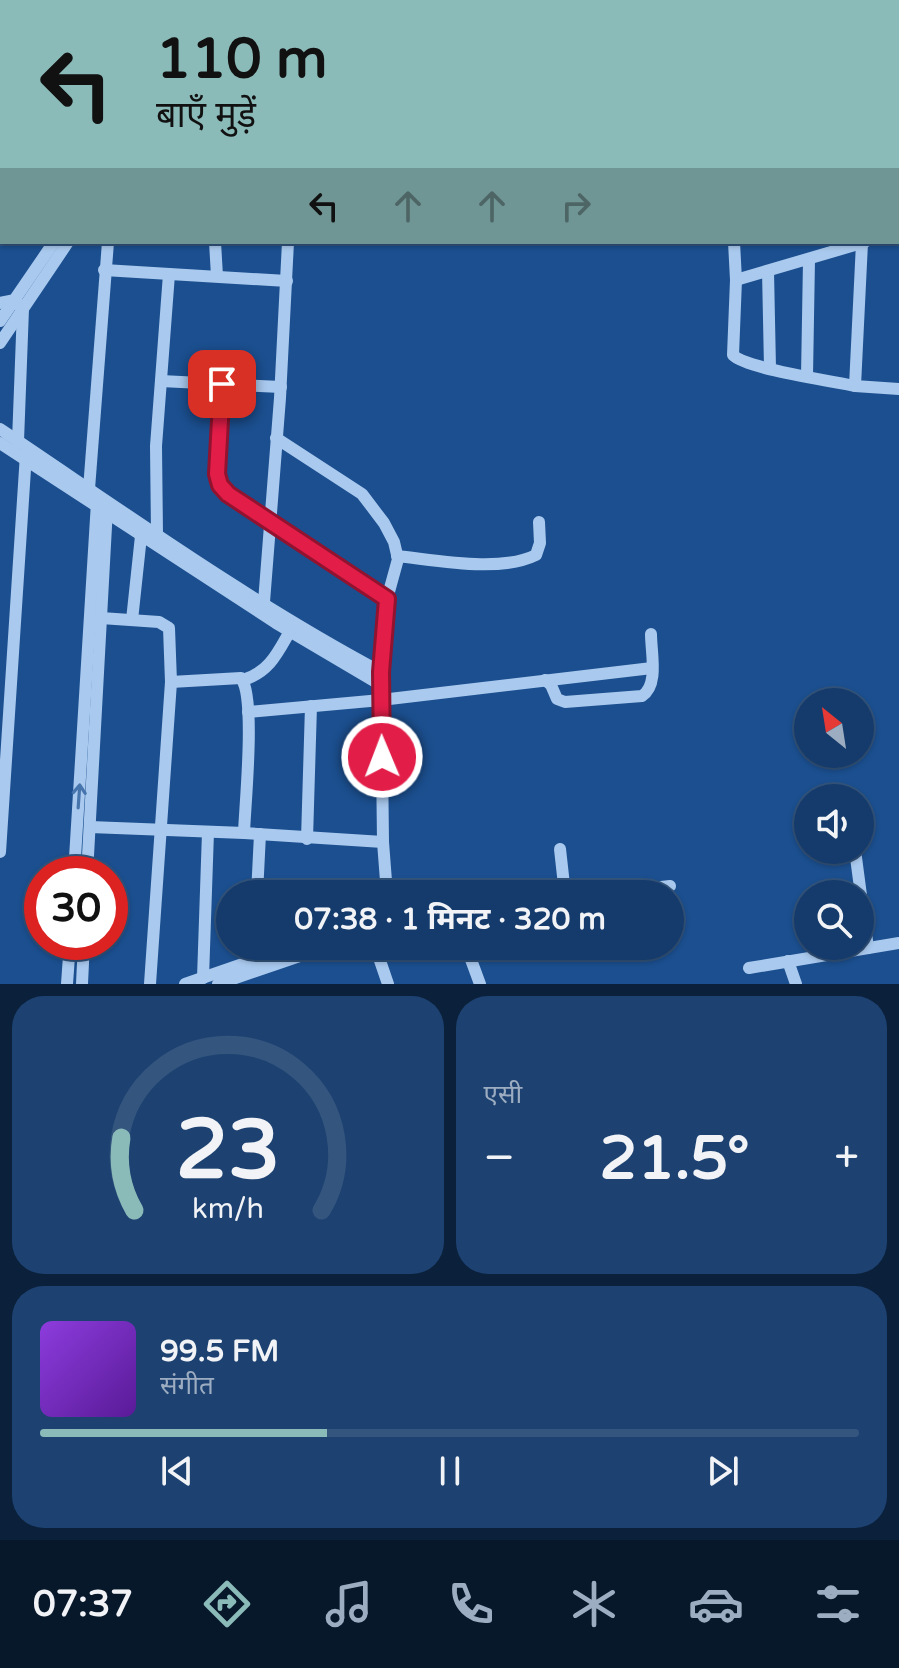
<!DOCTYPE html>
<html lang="hi">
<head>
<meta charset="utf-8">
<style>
  :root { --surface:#143b6b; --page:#1d4271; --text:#f1f3f6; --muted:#9dadc1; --line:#33557e; --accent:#8bbbb9 }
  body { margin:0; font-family:"Varela Round","Noto Sans Devanagari",sans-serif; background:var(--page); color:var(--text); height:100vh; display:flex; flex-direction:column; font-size:30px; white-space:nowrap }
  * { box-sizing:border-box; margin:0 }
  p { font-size:26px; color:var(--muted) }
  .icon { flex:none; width:44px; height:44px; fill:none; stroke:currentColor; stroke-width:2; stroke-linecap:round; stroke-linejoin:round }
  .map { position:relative; height:984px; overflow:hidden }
  .sheet { display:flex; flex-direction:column; gap:12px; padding:12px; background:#0b203b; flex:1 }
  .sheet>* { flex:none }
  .guide { position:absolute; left:0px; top:0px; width:900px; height:244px; box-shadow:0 2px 6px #0004,0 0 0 2px var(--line); background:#8bbbb9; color:#111; overflow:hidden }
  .needle { width:52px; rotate:330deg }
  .controls { position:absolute; left:794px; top:688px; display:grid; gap:16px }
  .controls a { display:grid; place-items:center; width:80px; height:80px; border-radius:50%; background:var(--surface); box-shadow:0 2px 6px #0004,0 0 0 2px var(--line); font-size:40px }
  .speed { position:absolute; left:24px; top:856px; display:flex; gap:16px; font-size:40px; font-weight:700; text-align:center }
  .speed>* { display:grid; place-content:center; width:104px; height:104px; border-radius:50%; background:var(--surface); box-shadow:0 2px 6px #0004,0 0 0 2px var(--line); line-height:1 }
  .speed .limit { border:12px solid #d22; background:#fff; color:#111 }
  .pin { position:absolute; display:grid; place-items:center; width:68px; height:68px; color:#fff; margin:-34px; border-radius:16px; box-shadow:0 4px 12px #0006 }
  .me { position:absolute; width:88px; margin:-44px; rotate:359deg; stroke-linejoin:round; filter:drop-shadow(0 0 6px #0008) }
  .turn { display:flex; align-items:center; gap:28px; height:168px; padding:0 24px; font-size:36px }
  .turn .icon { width:104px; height:104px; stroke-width:2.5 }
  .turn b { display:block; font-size:56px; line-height:68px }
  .lanes { display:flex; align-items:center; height:76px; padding:0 24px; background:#0003; justify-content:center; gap:40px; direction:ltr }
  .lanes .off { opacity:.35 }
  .big { font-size:60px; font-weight:700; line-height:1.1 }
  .sheet .card { flex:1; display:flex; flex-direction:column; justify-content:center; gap:12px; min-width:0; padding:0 28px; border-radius:32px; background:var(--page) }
  .sheet .dial { align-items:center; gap:0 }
  .dial svg { height:208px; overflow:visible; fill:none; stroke:var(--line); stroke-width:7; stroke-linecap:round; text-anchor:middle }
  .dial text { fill:var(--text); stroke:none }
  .song { display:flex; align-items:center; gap:24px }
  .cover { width:96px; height:96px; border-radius:12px; background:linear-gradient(135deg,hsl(270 70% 55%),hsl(270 70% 35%)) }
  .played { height:8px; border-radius:4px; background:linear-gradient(90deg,var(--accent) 35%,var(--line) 35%) }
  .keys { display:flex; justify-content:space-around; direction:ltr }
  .heat { display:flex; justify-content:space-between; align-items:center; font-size:44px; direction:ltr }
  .sheet .tiles { flex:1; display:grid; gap:12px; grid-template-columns:1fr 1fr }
  .card:last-child { grid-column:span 2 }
  .trip { position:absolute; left:216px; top:880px; width:468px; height:80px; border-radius:40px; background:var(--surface); box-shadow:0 2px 6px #0004,0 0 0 2px var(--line); font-weight:700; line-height:80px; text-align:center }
  .tabs { display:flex; height:128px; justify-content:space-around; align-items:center; background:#08182b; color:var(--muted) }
  .tabs .icon { width:56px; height:56px }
  .tabs .on { color:var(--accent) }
  .tabs b { font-size:36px; color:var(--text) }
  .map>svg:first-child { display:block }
</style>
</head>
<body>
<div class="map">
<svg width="899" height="984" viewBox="0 0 899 984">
  <rect width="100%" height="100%" fill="#1b4f8f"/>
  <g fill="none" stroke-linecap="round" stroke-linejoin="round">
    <!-- minor -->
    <g stroke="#a9c9ee" stroke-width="12">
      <polyline points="24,0 24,2"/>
      <polyline points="118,0 118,2"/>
      <polyline points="203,0 203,2"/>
      <polyline points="256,0 256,2"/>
      <polyline points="869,0 869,2"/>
      <polyline points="336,2 338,0"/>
      <polyline points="389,2 389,0"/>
      <polyline points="446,2 446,0"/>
      <polyline points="502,2 502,0"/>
      <polyline points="557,2 557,0"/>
      <polyline points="611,2 611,0"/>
      <polyline points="817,2 823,0"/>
      <polyline points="2,23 2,95"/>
      <polyline points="898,95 899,95"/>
      <polyline points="0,167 2,167"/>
      <polyline points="898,173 899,172"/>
      <polyline points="898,232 899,232"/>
      <polyline points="215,242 217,276"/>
      <path d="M734 242 736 280 733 355C747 369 831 381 855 386"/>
      <polyline points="862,243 855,386 899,389"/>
      <polyline points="104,270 287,281"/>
      <polyline points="768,271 770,368"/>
      <polyline points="736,280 865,242"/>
      <polyline points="0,303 14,300 23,309 18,441"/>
      <polyline points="0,321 54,242"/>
      <polyline points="0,343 68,242"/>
      <polyline points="807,376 809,260"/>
      <polyline points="161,381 281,387"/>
      <polyline points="222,384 217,474 220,485 228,494 387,599"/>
      <path d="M0 429C124 512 248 601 381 672"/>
      <polyline points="276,438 362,494 384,523 394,542 398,559 387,599 381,672 383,842 387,894"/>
      <polyline points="0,443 276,623 381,685"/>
      <polyline points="89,489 108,242"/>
      <polyline points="157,534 156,446 169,274"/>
      <path d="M397 556C436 560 500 573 536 555L540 543 539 522"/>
      <polyline points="264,602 280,398 288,242"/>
      <path d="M101 618 159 622 169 628 171 682 241 678C256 697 245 804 244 833"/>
      <polyline points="132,620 141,536"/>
      <path d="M243 680C269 672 277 654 290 631"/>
      <path d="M545 680 551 685 557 699 565 702 642 696C659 685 651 653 651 634"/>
      <polyline points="248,712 381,700 652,668"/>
      <polyline points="90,827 244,833 383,842"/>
      <polyline points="307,839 311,706"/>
      <polyline points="560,849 565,894"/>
      <polyline points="855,850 868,948"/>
      <polyline points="0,852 26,454"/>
      <polyline points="74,874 97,502"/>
      <polyline points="87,874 107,508"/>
      <polyline points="257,894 260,834"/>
      <polyline points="599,894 670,886"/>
      <polyline points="375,946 388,984"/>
      <polyline points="466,946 480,984"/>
      <polyline points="788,961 796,984"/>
      <polyline points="749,968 899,943"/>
      <polyline points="203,978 208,832"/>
      <polyline points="67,984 70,942"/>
      <polyline points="82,984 84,942"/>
      <polyline points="150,984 171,682"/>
      <polyline points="185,984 294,946"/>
      <polyline points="218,984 329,946"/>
    </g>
  </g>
  <!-- one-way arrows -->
  <defs><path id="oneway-shaft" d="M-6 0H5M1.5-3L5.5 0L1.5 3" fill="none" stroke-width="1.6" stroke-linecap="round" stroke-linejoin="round" transform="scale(2)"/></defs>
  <use stroke="#4674ac" href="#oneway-shaft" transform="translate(79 796) rotate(-86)"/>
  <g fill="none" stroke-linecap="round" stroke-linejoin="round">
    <!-- route casing -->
    <g stroke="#92132f" stroke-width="20">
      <polyline id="route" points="222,384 217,474 220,485 228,494 387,599 381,672 382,757"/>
    </g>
    <!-- route -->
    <use href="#route" stroke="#e11d48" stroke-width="14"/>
  </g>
</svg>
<div class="controls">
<a><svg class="needle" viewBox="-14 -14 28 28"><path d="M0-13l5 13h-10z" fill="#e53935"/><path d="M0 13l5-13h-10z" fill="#9dadc1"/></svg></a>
<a><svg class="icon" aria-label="sound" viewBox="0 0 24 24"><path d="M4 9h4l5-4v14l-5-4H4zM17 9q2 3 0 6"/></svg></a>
<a><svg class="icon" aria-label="search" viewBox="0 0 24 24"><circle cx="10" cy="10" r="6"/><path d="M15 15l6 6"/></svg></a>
</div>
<div class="speed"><div class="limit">30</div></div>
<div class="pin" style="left:222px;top:384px;background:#d93025"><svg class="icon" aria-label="arrive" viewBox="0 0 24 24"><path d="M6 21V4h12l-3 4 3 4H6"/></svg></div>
<svg class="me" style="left:382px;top:757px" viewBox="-20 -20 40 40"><circle r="17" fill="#e11d48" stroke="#fff" stroke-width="3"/><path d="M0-11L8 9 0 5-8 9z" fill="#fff"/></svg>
<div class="trip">07:38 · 1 मिनट · 320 m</div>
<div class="guide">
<div class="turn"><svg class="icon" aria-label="left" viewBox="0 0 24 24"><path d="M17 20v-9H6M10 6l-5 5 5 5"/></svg><div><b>110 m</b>बाएँ मुड़ें</div></div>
<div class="lanes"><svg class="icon" aria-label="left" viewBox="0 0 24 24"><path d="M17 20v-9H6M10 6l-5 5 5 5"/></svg><svg class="icon off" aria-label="ahead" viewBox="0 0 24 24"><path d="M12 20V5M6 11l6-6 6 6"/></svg><svg class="icon off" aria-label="ahead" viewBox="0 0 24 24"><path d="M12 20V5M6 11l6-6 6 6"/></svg><svg class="icon off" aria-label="right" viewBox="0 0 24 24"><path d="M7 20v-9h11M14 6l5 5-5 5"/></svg></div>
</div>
</div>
<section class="sheet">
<div class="tiles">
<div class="card dial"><svg viewBox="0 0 100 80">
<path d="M14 69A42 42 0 1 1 86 69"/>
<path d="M14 69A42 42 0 0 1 9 41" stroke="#8bbbb9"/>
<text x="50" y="56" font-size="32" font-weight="700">23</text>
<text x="50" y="72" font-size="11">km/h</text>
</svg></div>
<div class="card"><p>एसी</p>
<div class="heat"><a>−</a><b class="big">21.5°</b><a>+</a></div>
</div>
<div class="card">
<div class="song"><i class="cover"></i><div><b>99.5 FM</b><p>संगीत</p></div></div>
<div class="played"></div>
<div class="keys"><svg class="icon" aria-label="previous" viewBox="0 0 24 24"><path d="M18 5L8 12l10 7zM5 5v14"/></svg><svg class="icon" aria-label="pause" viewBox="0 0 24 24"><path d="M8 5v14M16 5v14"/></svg><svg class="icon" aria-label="next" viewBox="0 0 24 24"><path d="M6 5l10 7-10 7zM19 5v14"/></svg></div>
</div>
</div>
</section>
<nav class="tabs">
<b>07:37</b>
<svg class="icon on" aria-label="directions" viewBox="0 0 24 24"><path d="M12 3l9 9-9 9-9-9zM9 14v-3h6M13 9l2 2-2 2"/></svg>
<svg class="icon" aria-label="music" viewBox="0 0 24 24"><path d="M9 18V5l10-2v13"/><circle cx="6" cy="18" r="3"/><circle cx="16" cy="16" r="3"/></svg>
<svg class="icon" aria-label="phone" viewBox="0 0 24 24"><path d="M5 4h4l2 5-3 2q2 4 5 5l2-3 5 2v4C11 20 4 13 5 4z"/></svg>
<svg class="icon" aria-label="climate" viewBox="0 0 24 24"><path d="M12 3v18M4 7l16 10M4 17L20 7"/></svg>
<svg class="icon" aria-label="car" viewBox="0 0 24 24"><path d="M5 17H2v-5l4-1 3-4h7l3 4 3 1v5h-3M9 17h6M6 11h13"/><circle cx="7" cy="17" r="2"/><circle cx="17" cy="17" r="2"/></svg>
<svg class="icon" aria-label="filters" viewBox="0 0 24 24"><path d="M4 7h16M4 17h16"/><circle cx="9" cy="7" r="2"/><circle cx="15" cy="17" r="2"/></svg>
</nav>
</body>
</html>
